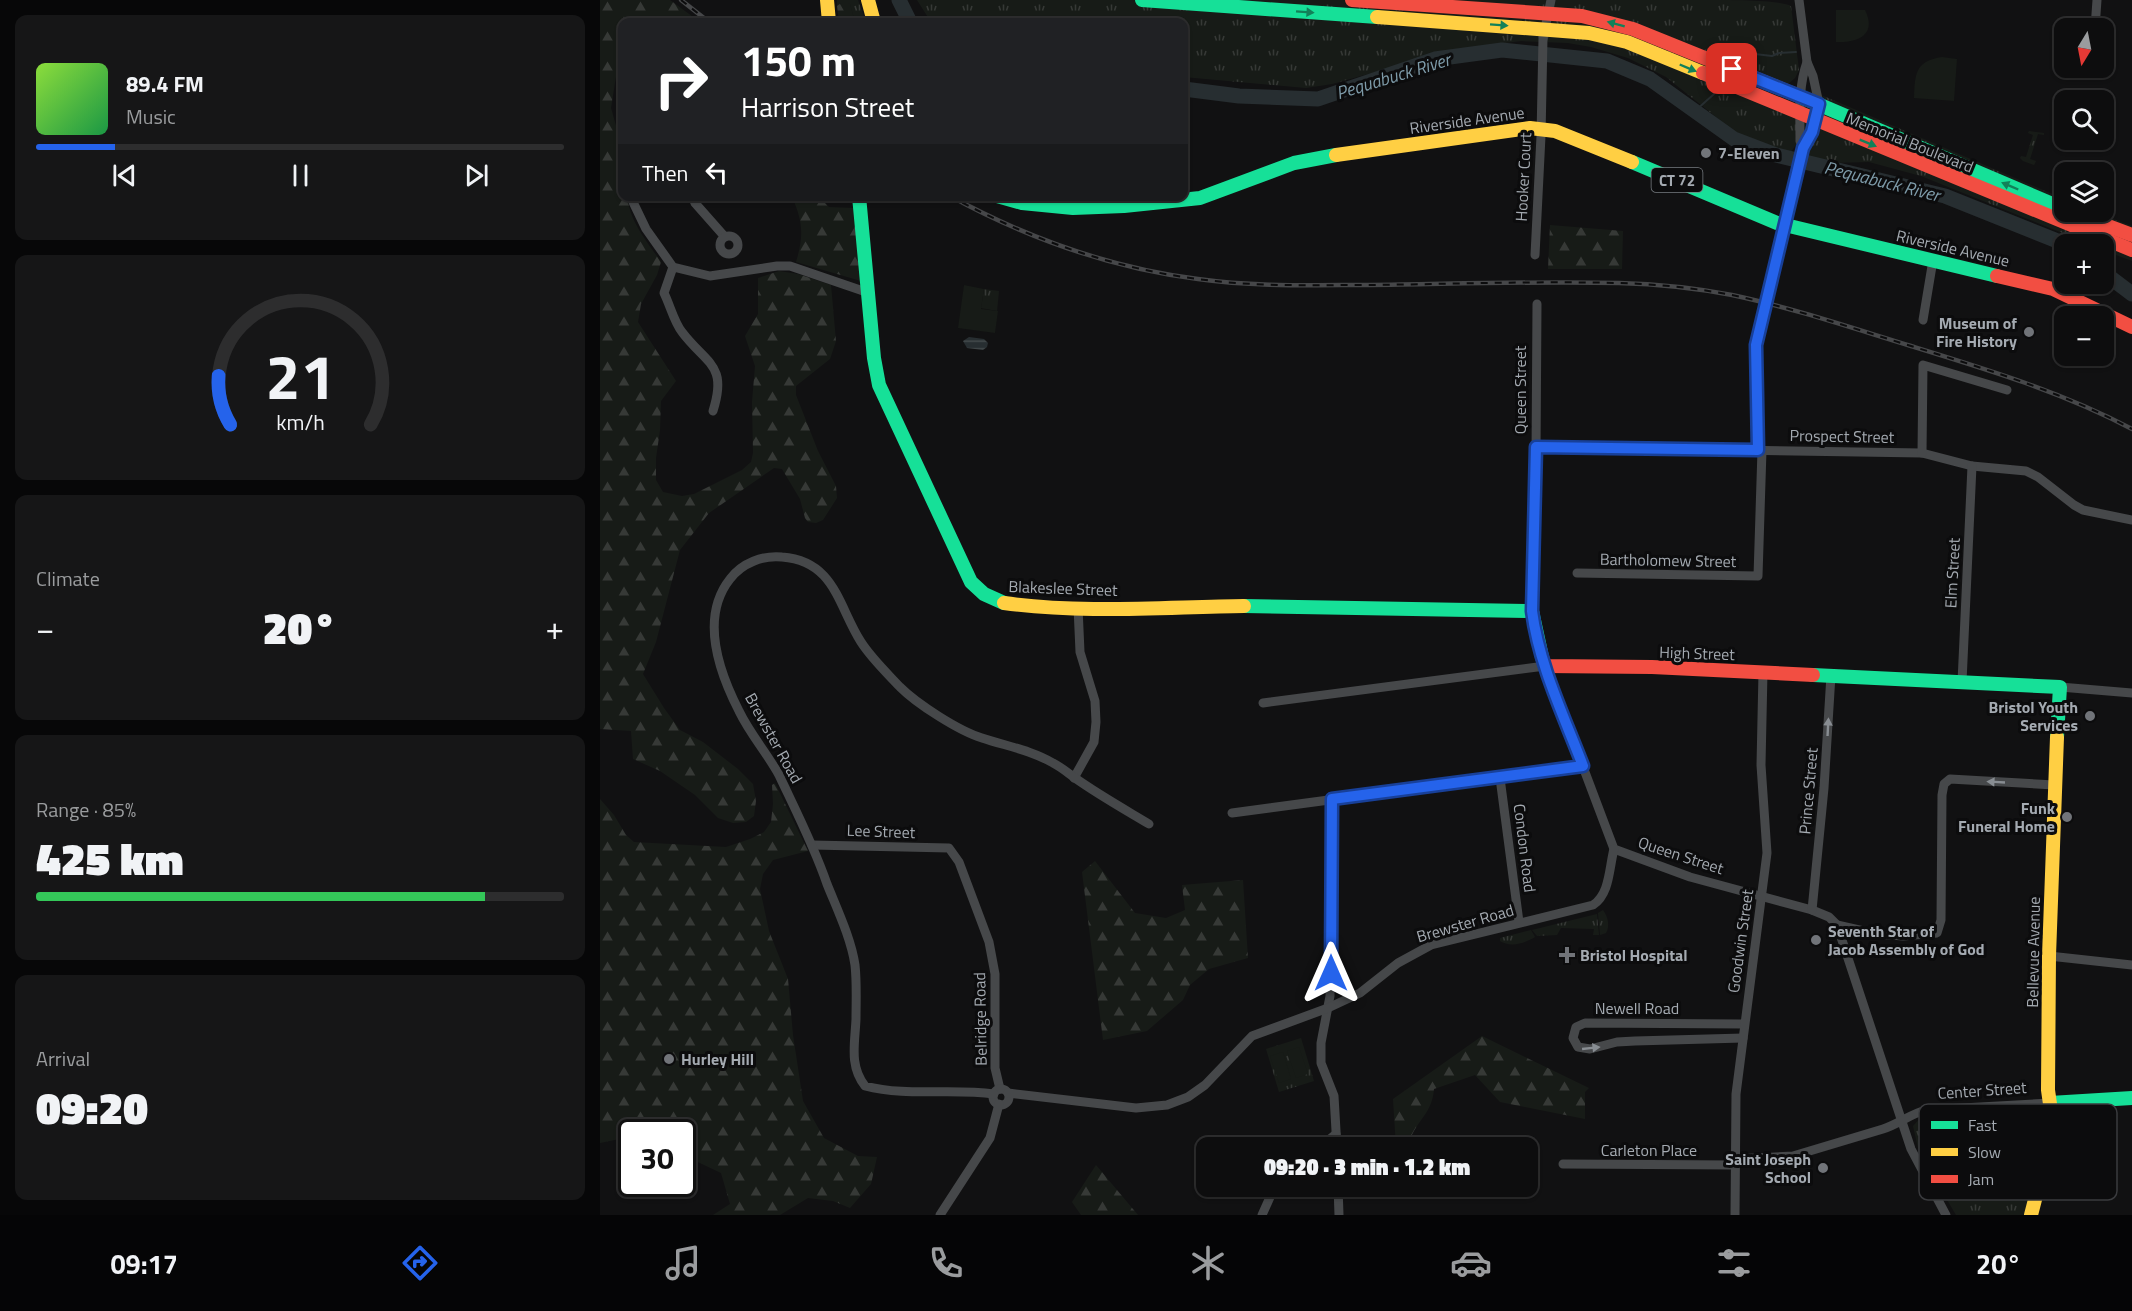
<!DOCTYPE html>
<html lang="en">
<head>
<meta charset="utf-8">
<style>
  :root { --surface:#0d0d0e; --page:#161617; --text:#f1f3f6; --muted:#9a9c9e; --line:#2d2d2e; --accent:#2563eb }
  body { margin:0; font-family:"Titillium Web",sans-serif; background:var(--page); color:var(--text); height:100vh; display:flex; flex-direction:column; font-size:22px; white-space:nowrap }
  * { box-sizing:border-box; margin:0 }
  p { font-size:20px; color:var(--muted) }
  .icon { flex:none; width:33px; height:33px; fill:none; stroke:currentColor; stroke-width:2; stroke-linecap:round; stroke-linejoin:round }
  .map { position:relative; flex:1; overflow:hidden }
  .panel { display:flex; flex-direction:column; gap:15px; padding:15px; background:#070708; width:600px }
  .panel>* { flex:none }
  .hud { position:absolute; left:18px; top:18px; width:570px; height:183px; border-radius:12px; box-shadow:0 2px 4px #0004,0 0 0 2px var(--line); background:#202124; color:#fff; overflow:hidden }
  .needle { width:39px; rotate:190deg }
  .tools { position:absolute; left:1454px; top:18px; display:grid; gap:12px }
  .tools a { display:grid; place-items:center; width:60px; height:60px; border-radius:12px; background:var(--surface); box-shadow:0 2px 4px #0004,0 0 0 2px var(--line); font-size:30px }
  .speed { position:absolute; left:18px; top:1119px; display:flex; gap:12px; font-size:30px; font-weight:700; text-align:center }
  .speed>* { display:grid; place-content:center; width:78px; height:78px; border-radius:50%; background:var(--surface); box-shadow:0 2px 4px #0004,0 0 0 2px var(--line); line-height:1 }
  .speed .limit { border:3px solid #111; border-radius:9px; background:#fff; color:#111 }
  .pin { position:absolute; display:grid; place-items:center; width:51px; height:51px; color:#fff; margin:-26px; border-radius:12px; box-shadow:0 3px 9px #0006 }
  .me { position:absolute; width:66px; margin:-33px; rotate:0deg; stroke-linejoin:round; filter:drop-shadow(0 0 4px #0008) }
  .turn { display:flex; align-items:center; gap:21px; height:126px; padding:0 24px; font-size:27px }
  .turn .icon { width:78px; height:78px; stroke-width:2.5 }
  .turn b { display:block; font-size:42px; line-height:51px }
  .then { display:flex; align-items:center; height:57px; padding:0 24px; background:#0003; gap:12px; font-size:22px }
  .big { font-size:45px; font-weight:800; line-height:1.1 }
  .panel .tile { flex:1; display:flex; flex-direction:column; justify-content:center; gap:9px; min-width:0; padding:0 21px; border-radius:12px; background:var(--page) }
  .panel .dial { align-items:center; gap:0 }
  .dial svg { height:156px; overflow:visible; fill:none; stroke:var(--line); stroke-width:7; stroke-linecap:round; text-anchor:middle }
  .dial text { fill:var(--text); stroke:none }
  .song { display:flex; align-items:center; gap:18px }
  .cover { width:72px; height:72px; border-radius:9px; background:linear-gradient(135deg,hsl(90 70% 55%),hsl(140 70% 35%)) }
  .played { height:6px; border-radius:3px; background:linear-gradient(90deg,var(--accent) 15%,var(--line) 15%) }
  .keys { display:flex; justify-content:space-around; direction:ltr }
  .heat { display:flex; justify-content:space-between; align-items:center; font-size:33px; direction:ltr }
  .charge { height:9px; border-radius:4px; background:linear-gradient(90deg,#34c759 85%,var(--line) 0) }
  .trip { position:absolute; left:596px; top:1137px; width:342px; height:60px; border-radius:12px; background:var(--surface); box-shadow:0 2px 4px #0004,0 0 0 2px var(--line); font-weight:800; line-height:60px; text-align:center }
  .dock { display:flex; height:96px; justify-content:space-around; align-items:center; background:#050506; color:var(--muted) }
  .dock .icon { width:42px; height:42px }
  .dock .current { color:var(--accent) }
  .dock b { font-size:27px; color:var(--text) }
  main { display:flex; flex:1; min-height:0 }
  .map>svg:first-child { display:block }
</style>
</head>
<body>
<main>
<section class="panel">
<div class="tile">
<div class="song"><i class="cover"></i><div><b>89.4 FM</b><p>Music</p></div></div>
<div class="played"></div>
<div class="keys"><svg class="icon" aria-label="previous" viewBox="0 0 24 24"><path d="M18 5L8 12l10 7zM5 5v14"/></svg><svg class="icon" aria-label="pause" viewBox="0 0 24 24"><path d="M8 5v14M16 5v14"/></svg><svg class="icon" aria-label="next" viewBox="0 0 24 24"><path d="M6 5l10 7-10 7zM19 5v14"/></svg></div>
</div>
<div class="tile dial"><svg viewBox="0 0 100 80">
<path d="M14 69A42 42 0 1 1 86 69"/>
<path d="M14 69A42 42 0 0 1 8 44" stroke="#2563eb"/>
<text x="50" y="56" font-size="32" font-weight="700">21</text>
<text x="50" y="72" font-size="11">km/h</text>
</svg></div>
<div class="tile"><p>Climate</p>
<div class="heat"><a>−</a><b class="big">20°</b><a>+</a></div>
</div>
<div class="tile"><p>Range · 85%</p><b class="big">425 km</b><div class="charge"></div></div>
<div class="tile"><p>Arrival</p><b class="big">09:20</b></div>
</section>
<div class="map">
<svg width="1532" height="1215" viewBox="0 0 1532 1215">
  <defs>
    <pattern id="grass-tufts" width="24" height="20" patternUnits="userSpaceOnUse" patternTransform="scale(1.5)"><rect width="24" height="20" fill="#171b17"/><path d="M3 7l-1-3M5 7V3M7 7l1-3M15 17l-1-3M17 17v-4M19 17l1-3" fill="none" stroke="#363936"/></pattern>
    <pattern id="forest-firs" width="22" height="20" patternUnits="userSpaceOnUse" patternTransform="scale(1.5)"><rect width="22" height="20" fill="#171b17"/><path d="M5 1l3.5 6h-7zM16 11l3.5 6h-7z" fill="#363936"/></pattern>
    <pattern id="water-rules" width="6" height="5" patternUnits="userSpaceOnUse" patternTransform="scale(1.5)"><rect width="6" height="5" fill="#272e31"/><path d="M0 2.5h6" fill="none" stroke="#434a4c"/></pattern>
  </defs>
  <rect width="100%" height="100%" fill="#111112"/>
  <!-- grass -->
  <g fill="url(#grass-tufts)">
    <polygon points="237,0 258,0 266,22 255,22 250,4 241,3 237,6"/>
    <path d="M317 0H1111C1128 0 1181 0 1191 6L1199 70 1195 78 1188 84 1226 97 1464 199V212H1494L1532 226V261L1503 250V244H1490L1321 176 1269 162 1228 163 1209 158V149L1195 146 1191 152 1149 140 1131 129 1066 77 1028 58 991 47 968 43 921 41 858 49 732 84 706 88 584 77V22H331Z"/>
    <polygon points="1429,131 1444,133 1444,135 1438,134 1430,159 1436,161 1434,165 1423,161 1420,158 1421,156 1426,157 1433,135 1428,133"/>
    <polygon points="384,289 399,291 397,311 381,308"/>
    <path d="M1003 910C1008 917 1010 926 1006 933L1000 935 998 913Z"/>
    <polygon points="997,914 999,935 993,935 994,929 961,928 957,935 937,936 932,930"/>
    <path d="M931 930 935 937C925 943 911 948 900 941V938Z"/>
    <polygon points="701,1038 714,1081 679,1092 666,1049"/>
    <polygon points="1441,1107 1441,1147 1424,1215 1356,1215 1319,1152 1313,1126 1323,1115"/>
  </g>
  <!-- forest -->
  <g fill="url(#forest-firs)">
    <path d="M0 0H70L100 22H51L31 19 22 22 20 30 18 64 11 108 22 147V196L28 197C28 220 49 244 61 262L57 275 41 304 38 322 76 381 61 401 60 430 56 458V480L63 492 82 496 94 494 142 470 151 462 153 453 152 402 155 366 145 336 158 314V278L179 271 198 274 231 285 236 341 230 359 196 386V395L218 451 236 486 237 498 223 520 216 523 208 522 205 518 200 499 182 469 174 468 109 513 80 550 56 642 43 674 64 708 80 730 103 742 138 769 153 784 156 801 154 816 146 822 133 823 118 818 95 795 60 771 33 759 31 731 0 729Z"/>
    <polygon points="246,2 250,4 255,22 239,22 237,6 241,3"/>
    <path d="M192 197H219L229 207 254 208 261 281 196 262C204 236 203 221 192 197Z"/>
    <polygon points="950,225 1023,231 1022,269 948,269"/>
    <polygon points="175,783 208,851 173,860 163,874 160,889 169,931 188,979 193,1035 203,1101 224,1138 258,1156 277,1157 271,1184 250,1208 233,1201 208,1198 180,1215 113,1215 130,1204 121,1173 83,1155 82,1132 32,1132 31,1139 24,1138 0,1143 0,799 14,815 26,835 34,842 126,847 150,839 164,832 171,822 173,804 172,785"/>
    <polygon points="495,861 535,913 566,918 585,910 582,885 643,880 648,958 609,969 590,985 583,1000 547,1031 503,1040 482,872"/>
    <path d="M882 1036 989 1088 985 1092V1119L900 1102 875 1075 834 1089C832 1116 813 1122 808 1147H796L793 1099Z"/>
    <polygon points="496,1165 538,1215 481,1215 472,1202"/>
  </g>
  <!-- garden -->
  <g fill="#171b17">
    <path d="M1236 10H1265C1277 34 1259 43 1236 42Z"/>
    <path d="M1342 57 1357 59 1354 101 1314 98C1315 74 1315 61 1342 57Z"/>
    <polygon points="364,285 384,289 381,309 398,311 395,333 358,328"/>
    <polygon points="699,1047 708,1074 696,1078 687,1051"/>
    <polygon points="683,1052 691,1079 679,1083 670,1056"/>
  </g>
  <!-- water -->
  <polygon fill="url(#water-rules)" points="369,337 384,339 388,343 387,347 383,350 367,348 363,341"/>
  <g fill="none" stroke-linecap="round" stroke-linejoin="round">
    <!-- stream -->
    <g stroke="#272e31" stroke-width="2">
      <polyline points="1137,60 1146,53 1172,56 1179,53 1196,52"/>
      <polyline points="1095,111 1114,94"/>
    </g>
    <!-- river -->
    <g stroke="#272e31" stroke-width="15">
      <polyline points="299,0 310,22"/>
      <polyline points="584,89 639,96 718,99 835,59 902,50 1007,61 1050,79 1134,139 1176,155 1345,196 1465,244"/>
      <polyline points="1503,272 1532,294"/>
    </g>
    <!-- street -->
    <g stroke="#46484a" stroke-width="9">
      <polyline points="1495,28 1497,0"/>
      <path d="M1203 148 1200 141C1200 115 1198 87 1207 62"/>
      <polyline points="92,196 95,203 125,237"/>
      <polyline points="33,202 46,229 73,267 110,276 177,266 190,266 269,293"/>
      <circle cx="129" cy="245" r="9"/>
      <polyline points="935,255 941,136 943,38 951,0"/>
      <path d="M73 267 64 293C70 305 74 322 82 332 106 364 128 364 113 411"/>
      <polyline points="1323,320 1333,260"/>
      <polyline points="936,447 1322,453 1372,466 1426,471 1438,477 1474,505 1483,510 1532,520"/>
      <polyline points="1158,450 1156,345 1203,148 1212,132 1219,104 1213,76 1207,62 1199,0"/>
      <polyline points="1322,453 1323,365 1407,390"/>
      <polyline points="977,573 1158,576 1162,450"/>
      <polyline points="932,611 936,455 937,304"/>
      <polyline points="1362,682 1372,466"/>
      <polyline points="1460,687 1532,693"/>
      <polyline points="663,703 945,666 1014,849 1090,877 1212,910 1229,917 1237,925 1311,1149 1346,1215"/>
      <polyline points="474,778 494,742 496,722 495,701 480,652 478,607"/>
      <polyline points="900,778 919,922"/>
      <polyline points="732,799 730,996 721,1043 721,1063 734,1096 737,1148"/>
      <polyline points="632,813 983,766"/>
      <polyline points="212,845 349,848 359,862 389,942 395,974 395,1068 400,1089"/>
      <polyline points="1212,910 1224,788 1231,675"/>
      <polyline points="1237,925 1277,934 1303,936 1337,933 1341,920 1342,795 1344,784 1350,779 1454,785"/>
      <polyline points="1449,956 1532,965"/>
      <polyline points="1143,1038 1035,1041 1017,1042 990,1049 978,1047 973,1038 976,1027 985,1023 1144,1024"/>
      <circle cx="401" cy="1097" r="8"/>
      <path d="M408 1093 536 1108 567 1105 588 1097 605 1085 652 1036 728 1008 760 993 798 963 831 945 993 905C1010 894 1009 868 1014 849"/>
      <path d="M394 1094C351 1088 307 1097 265 1086 249 1066 255 1043 256 1019 256 1002 257 983 255 965 251 938 237 909 227 884 214 846 196 811 179 775 167 753 150 734 139 711 119 672 100 617 130 579 142 563 163 555 182 557 235 561 238 606 261 642 272 659 287 673 300 687 317 704 359 731 382 738 406 746 431 750 453 763 461 767 468 773 475 778 499 795 524 809 549 824"/>
      <polyline points="719,1148 736,1134"/>
      <path d="M1135 1159 1193 1156 1283 1129C1299 1124 1310 1114 1326 1110L1450 1103"/>
      <polyline points="963,1164 1135,1165"/>
      <polyline points="738,1186 739,1215"/>
      <polyline points="340,1215 390,1138 399,1104"/>
      <polyline points="662,1215 675,1186"/>
      <polyline points="1135,1215 1136,1094 1167,853 1161,765 1163,672"/>
    </g>
    <!-- fast -->
    <g stroke="#16e098" stroke-width="14">
      <polyline points="542,0 777,17"/>
      <polyline points="1199,96 1464,209"/>
      <polyline points="1032,162 1177,223 1397,276"/>
      <polyline points="259,196 274,358 279,385 371,582 384,594 404,603"/>
      <polyline points="397,196 422,203 473,208 524,206 600,198 694,163 736,155"/>
      <polyline points="644,606 932,611 942,657"/>
      <polyline points="1213,675 1460,687 1457,737"/>
      <polyline points="1450,1103 1532,1098"/>
    </g>
    <!-- slow -->
    <g stroke="#ffcf43" stroke-width="14">
      <polyline points="227,0 229,22"/>
      <polyline points="268,0 274,22"/>
      <polyline points="777,17 989,33 1027,42 1103,73"/>
      <polyline points="736,155 930,128 955,131 1032,162"/>
      <path d="M404 603C483 614 564 607 644 606"/>
      <polyline points="1431,1215 1446,1157 1452,1118 1448,1090 1449,956 1457,737"/>
    </g>
    <!-- jam -->
    <g stroke="#f24e42" stroke-width="14">
      <polyline points="752,0 982,16 1033,29 1199,96"/>
      <polyline points="1103,73 1532,250"/>
      <polyline points="1471,212 1532,235"/>
      <polyline points="1397,276 1453,289 1532,327"/>
      <polyline points="942,657 945,666 1052,667 1213,675"/>
    </g>
    <!-- rail casing -->
    <g stroke="#464749" stroke-width="4.5">
      <g id="rail">
        <polyline points="81,0 109,22"/>
        <path d="M350 196C427 238 511 268 598 279 655 287 712 285 770 285 853 284 936 281 1019 283 1057 284 1095 288 1132 295 1193 308 1252 328 1311 346 1386 369 1462 392 1532 429"/>
      </g>
    </g>
    <!-- rail -->
    <use href="#rail" stroke="#0c0c0d" stroke-width="2" stroke-dasharray="7" stroke-linecap="butt"/>
  </g>
  <!-- one-way arrows -->
  <defs><path id="oneway-solid" d="M-6-.8H1V-3.2L6.5 0L1 3.2V.8H-6Z" transform="scale(1.5)"/></defs>
  <g fill="#128159">
    <use href="#oneway-solid" transform="translate(705 12) rotate(4)"/>
    <use href="#oneway-solid" transform="translate(1016 24) rotate(-165)"/>
    <use href="#oneway-solid" transform="translate(899 25) rotate(4)"/>
    <use href="#oneway-solid" transform="translate(1088 68) rotate(23)"/>
    <use href="#oneway-solid" transform="translate(1268 143) rotate(22)"/>
    <use href="#oneway-solid" transform="translate(1410 186) rotate(-157)"/>
  </g>
  <g fill="#888d92">
    <use href="#oneway-solid" transform="translate(1228 727) rotate(-87)"/>
    <use href="#oneway-solid" transform="translate(1396 782) rotate(-177)"/>
    <use href="#oneway-solid" transform="translate(991 1048) rotate(-6)"/>
  </g>
  <g fill="none" stroke-linecap="round" stroke-linejoin="round">
    <!-- route casing -->
    <g stroke="#184099" stroke-width="15">
      <path id="route" d="M731 973 732 799 983 766C964 716 939 665 932 611L936 447 1158 450 1156 345 1203 148 1212 132 1219 104 1132 69"/>
    </g>
    <!-- route -->
    <use href="#route" stroke="#2563eb" stroke-width="10"/>
  </g>
  <!-- markers -->
  <g fill="#717479" stroke="#0c0c0d" stroke-width="2">
    <circle cx="1106" cy="153" r="6"/>
    <circle cx="1429" cy="332" r="6"/>
    <circle cx="1490" cy="716" r="6"/>
    <circle cx="1467" cy="817" r="6"/>
    <circle cx="1216" cy="940" r="6"/>
    <path d="M964 946h6v6h6v6h-6v6h-6v-6h-6v-6h6z"/>
    <circle cx="69" cy="1059" r="6"/>
    <circle cx="1223" cy="1168" r="6"/>
  </g>
  <g text-anchor="middle" dominant-baseline="central" stroke-width="6" stroke-linejoin="round" paint-order="stroke">
    <!-- shield labels -->
    <rect fill="#0c0c0d" stroke="#767b80" stroke-width="1.5" x="1051.5" y="168" width="51" height="24" rx="4.5"/>
    <g font-size="15" font-weight="bold" fill="#a4aab1">
      <text x="1077" y="180">CT 72</text>
    </g>
    <!-- street labels -->
    <g font-size="16" fill="#a4aab1" stroke="#0c0c0d">
      <text transform="translate(867 120) rotate(-8)">Riverside Avenue</text>
      <text transform="translate(1310 142) rotate(22)">Memorial Boulevard</text>
      <text transform="translate(923 177) rotate(-87)">Hooker Court</text>
      <text transform="translate(1353 248) rotate(13)">Riverside Avenue</text>
      <text transform="translate(920 390) rotate(-90)">Queen Street</text>
      <text transform="translate(1242 436) rotate(1)">Prospect Street</text>
      <text transform="translate(1068 560) rotate(1)">Bartholomew Street</text>
      <text transform="translate(1352 573) rotate(-87)">Elm Street</text>
      <text transform="translate(463 588) rotate(2)">Blakeslee Street</text>
      <text transform="translate(1097 653) rotate(2)">High Street</text>
      <text transform="translate(174 738) rotate(61)">Brewster Road</text>
      <text transform="translate(1208 791) rotate(-85)">Prince Street</text>
      <text transform="translate(281 831) rotate(2)">Lee Street</text>
      <text transform="translate(925 848) rotate(83)">Condon Road</text>
      <text transform="translate(1081 855) rotate(18)">Queen Street</text>
      <text transform="translate(865 923) rotate(-16)">Brewster Road</text>
      <text transform="translate(1140 941) rotate(-82)">Goodwin Street</text>
      <text transform="translate(1433 952) rotate(-89)">Bellevue Avenue</text>
      <text x="1037" y="1008">Newell Road</text>
      <text transform="translate(380 1019) rotate(-91)">Belridge Road</text>
      <text transform="translate(1382 1090) rotate(-4)">Center Street</text>
      <text x="1049" y="1150">Carleton Place</text>
    </g>
    <!-- poi labels -->
    <g font-size="16" font-weight="bold" fill="#a4aab1" stroke="#0c0c0d" text-anchor="start">
      <text x="1118" y="153">7-Eleven</text>
      <text x="1417" y="323" text-anchor="end">Museum of<tspan x="1417" dy="18">Fire History</tspan></text>
      <text x="1478" y="707" text-anchor="end">Bristol Youth<tspan x="1478" dy="18">Services</tspan></text>
      <text x="1455" y="808" text-anchor="end">Funk<tspan x="1455" dy="18">Funeral Home</tspan></text>
      <text x="1228" y="931">Seventh Star of<tspan x="1228" dy="18">Jacob Assembly of God</tspan></text>
      <text x="980" y="955">Bristol Hospital</text>
      <text x="81" y="1059">Hurley Hill</text>
      <text x="1211" y="1159" text-anchor="end">Saint Joseph<tspan x="1211" dy="18">School</tspan></text>
    </g>
    <!-- water labels -->
    <g font-size="18" font-style="italic" fill="#7e9ba9" stroke="#0c0c0d">
      <text transform="translate(793 76) rotate(-17)">Pequabuck River</text>
      <text transform="translate(1282 181) rotate(14)">Pequabuck River</text>
    </g>
  </g>
  <!-- legend -->
  <rect x="1319" y="1104" width="198" height="96" rx="9" fill="#0c0c0d" stroke="#3a3b3e" stroke-width="1.5"/>
  <rect x="1331" y="1121" width="27" height="8" fill="#16e098"/>
  <rect x="1331" y="1148" width="27" height="8" fill="#ffcf43"/>
  <rect x="1331" y="1175" width="27" height="8" fill="#f24e42"/>
  <g font-size="16" fill="#a4aab1">
    <text x="1368" y="1131">Fast</text>
    <text x="1368" y="1158">Slow</text>
    <text x="1368" y="1185">Jam</text>
  </g>
</svg>
<div class="tools">
<a><svg class="needle" viewBox="-14 -14 28 28"><path d="M0-13l5 13h-10z" fill="#e53935"/><path d="M0 13l5-13h-10z" fill="#9a9c9e"/></svg></a>
<a><svg class="icon" aria-label="search" viewBox="0 0 24 24"><circle cx="10" cy="10" r="6"/><path d="M15 15l6 6"/></svg></a>
<a><svg class="icon" aria-label="layers" viewBox="0 0 24 24"><path d="M12 4l9 5-9 5-9-5zM3 14l9 5 9-5"/></svg></a>
<a>+</a>
<a>−</a>
</div>
<div class="speed"><div class="limit">30</div></div>
<div class="pin" style="left:1132px;top:69px;background:#d93025"><svg class="icon" aria-label="arrive" viewBox="0 0 24 24"><path d="M6 21V4h12l-3 4 3 4H6"/></svg></div>
<svg class="me" style="left:731px;top:973px" viewBox="-20 -20 40 40"><path d="M0-17L14 15 0 8-14 15z" fill="#2563eb" stroke="#fff" stroke-width="4"/></svg>
<div class="trip">09:20 · 3 min · 1.2 km</div>
<div class="hud">
<div class="turn"><svg class="icon" aria-label="right" viewBox="0 0 24 24"><path d="M7 20v-9h11M14 6l5 5-5 5"/></svg><div><b>150 m</b>Harrison Street</div></div>
<div class="then">Then<svg class="icon" aria-label="left" viewBox="0 0 24 24"><path d="M17 20v-9H6M10 6l-5 5 5 5"/></svg></div>
</div>
</div>
</main>
<nav class="dock">
<b>09:17</b>
<svg class="icon current" aria-label="directions" viewBox="0 0 24 24"><path d="M12 3l9 9-9 9-9-9zM9 14v-3h6M13 9l2 2-2 2"/></svg>
<svg class="icon" aria-label="music" viewBox="0 0 24 24"><path d="M9 18V5l10-2v13"/><circle cx="6" cy="18" r="3"/><circle cx="16" cy="16" r="3"/></svg>
<svg class="icon" aria-label="phone" viewBox="0 0 24 24"><path d="M5 4h4l2 5-3 2q2 4 5 5l2-3 5 2v4C11 20 4 13 5 4z"/></svg>
<svg class="icon" aria-label="climate" viewBox="0 0 24 24"><path d="M12 3v18M4 7l16 10M4 17L20 7"/></svg>
<svg class="icon" aria-label="car" viewBox="0 0 24 24"><path d="M5 17H2v-5l4-1 3-4h7l3 4 3 1v5h-3M9 17h6M6 11h13"/><circle cx="7" cy="17" r="2"/><circle cx="17" cy="17" r="2"/></svg>
<svg class="icon" aria-label="filters" viewBox="0 0 24 24"><path d="M4 7h16M4 17h16"/><circle cx="9" cy="7" r="2"/><circle cx="15" cy="17" r="2"/></svg>
<b>20°</b>
</nav>
</body>
</html>
